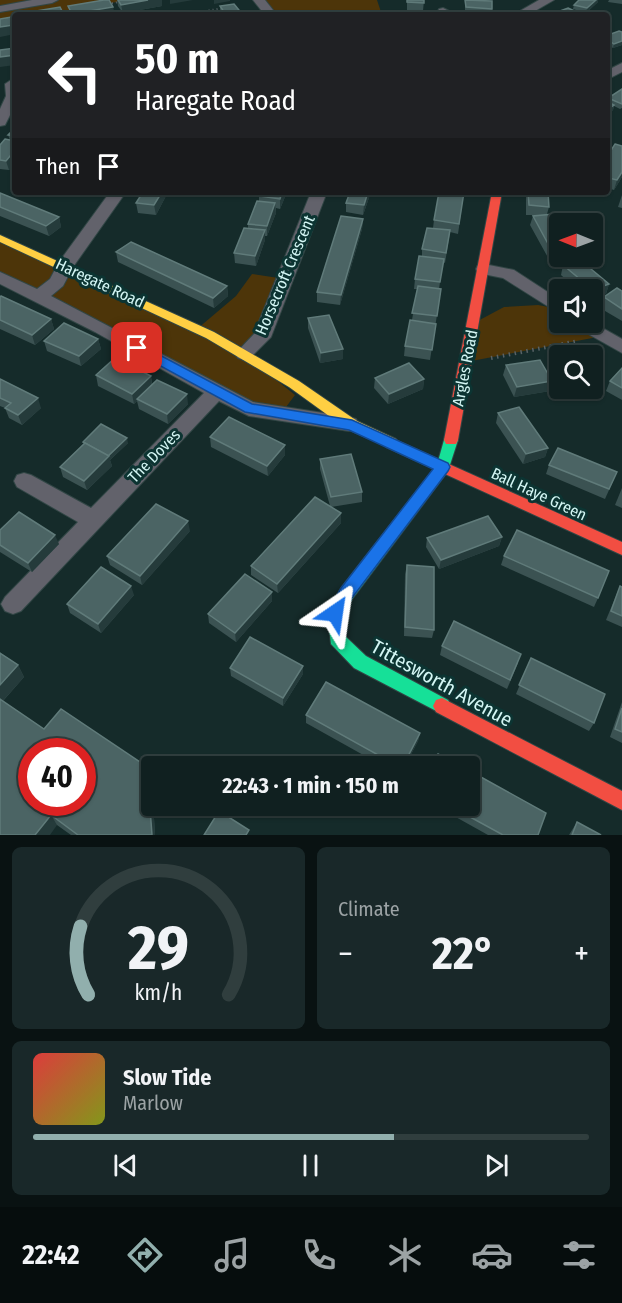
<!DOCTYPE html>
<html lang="en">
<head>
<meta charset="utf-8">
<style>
  :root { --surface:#102020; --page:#192829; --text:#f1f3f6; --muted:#9ca3a5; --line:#303e3e; --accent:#91afad }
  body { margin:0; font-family:"Fira Sans Condensed",sans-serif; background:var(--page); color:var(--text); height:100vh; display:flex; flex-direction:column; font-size:22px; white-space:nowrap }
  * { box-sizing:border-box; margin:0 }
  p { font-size:20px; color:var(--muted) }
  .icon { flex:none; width:33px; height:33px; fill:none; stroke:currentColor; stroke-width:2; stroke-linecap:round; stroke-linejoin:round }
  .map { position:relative; height:835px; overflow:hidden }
  .details { display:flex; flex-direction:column; gap:12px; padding:12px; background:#091212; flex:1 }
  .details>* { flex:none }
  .guide { position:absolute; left:12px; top:12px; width:598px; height:183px; border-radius:6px; box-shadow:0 2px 4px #0004,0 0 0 2px var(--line); background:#202124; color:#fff; overflow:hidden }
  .needle { width:39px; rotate:271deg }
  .fabs { position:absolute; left:549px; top:213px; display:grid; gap:12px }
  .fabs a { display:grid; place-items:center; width:54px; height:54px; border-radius:6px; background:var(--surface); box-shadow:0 2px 4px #0004,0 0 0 2px var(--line); font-size:30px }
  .speed { position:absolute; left:18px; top:738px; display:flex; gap:12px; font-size:30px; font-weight:700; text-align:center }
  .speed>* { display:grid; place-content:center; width:78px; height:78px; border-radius:50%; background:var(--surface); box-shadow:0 2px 4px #0004,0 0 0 2px var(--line); line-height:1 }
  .speed .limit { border:9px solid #d22; background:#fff; color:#111 }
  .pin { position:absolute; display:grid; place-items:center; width:51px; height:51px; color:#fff; margin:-26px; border-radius:12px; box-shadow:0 3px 9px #0006 }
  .me { position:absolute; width:66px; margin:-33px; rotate:32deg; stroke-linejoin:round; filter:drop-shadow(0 0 4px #0008) }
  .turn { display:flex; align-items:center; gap:21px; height:126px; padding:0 24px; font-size:27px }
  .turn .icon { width:78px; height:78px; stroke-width:2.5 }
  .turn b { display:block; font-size:42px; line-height:51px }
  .then { display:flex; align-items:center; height:57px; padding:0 24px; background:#0003; gap:12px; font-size:22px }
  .big { font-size:45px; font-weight:700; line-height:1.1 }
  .details .tile { flex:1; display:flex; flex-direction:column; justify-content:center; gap:9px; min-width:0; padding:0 21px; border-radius:9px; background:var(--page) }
  .details .dial { align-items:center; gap:0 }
  .dial svg { height:156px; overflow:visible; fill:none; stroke:var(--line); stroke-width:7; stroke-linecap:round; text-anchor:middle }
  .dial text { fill:var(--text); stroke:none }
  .song { display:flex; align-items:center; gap:18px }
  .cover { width:72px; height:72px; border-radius:9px; background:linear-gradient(135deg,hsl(0 70% 55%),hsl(70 70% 35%)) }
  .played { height:6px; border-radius:3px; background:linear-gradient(90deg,var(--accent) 65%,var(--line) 65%) }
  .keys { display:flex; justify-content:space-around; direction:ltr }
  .heat { display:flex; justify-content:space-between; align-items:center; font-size:33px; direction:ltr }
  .details .tiles { flex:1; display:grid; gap:12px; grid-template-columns:1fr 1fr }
  .tile:last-child { grid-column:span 2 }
  .trip { position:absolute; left:141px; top:756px; width:339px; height:60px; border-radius:6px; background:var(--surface); box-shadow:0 2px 4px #0004,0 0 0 2px var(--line); font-weight:700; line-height:60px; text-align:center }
  .tab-bar { display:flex; height:96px; justify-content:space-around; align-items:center; background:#060d0d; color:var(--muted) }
  .tab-bar .icon { width:42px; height:42px }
  .tab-bar .selected { color:var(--accent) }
  .tab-bar b { font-size:27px; color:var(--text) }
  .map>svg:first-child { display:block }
</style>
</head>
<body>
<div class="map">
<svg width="622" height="835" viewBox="0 0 622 835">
  <rect width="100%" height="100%" fill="#152b2a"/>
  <!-- green -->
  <g fill="#4d3509">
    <polygon points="0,0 128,0 43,15 15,15 15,20 0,22"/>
    <polygon points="259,0 377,0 382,15 271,15"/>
    <polygon points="0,238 197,329 236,296 252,274 285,279 244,354 295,395 286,407 269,413 0,277"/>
    <polygon points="538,305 559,309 560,322 580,323 603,336 466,362 474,323 504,307"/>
  </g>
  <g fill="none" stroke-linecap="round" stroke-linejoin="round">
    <!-- street casing -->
    <g stroke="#314645" stroke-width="2">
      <g id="street">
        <polygon points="32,0 58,0 52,3 0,12 0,6"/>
        <polygon points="253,0 265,0 277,15 265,15"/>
        <polygon points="539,0 554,0 528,15 513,15"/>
        <polygon points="443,8 449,11 448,15 436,15 439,9"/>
        <polygon points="622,63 622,72 608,79 608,70"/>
        <polygon points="11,80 15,81 15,105 5,125 0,126 0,109 6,96 5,84"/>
        <polygon points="110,192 126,192 73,267 63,286 51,296 253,402 349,417 356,419 359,424 356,429 349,431 249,416 219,401 21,611 13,614 5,611 1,604 5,597 78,522 17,487 14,481 17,475 24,473 31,475 91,508 204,393 95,332 0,284 0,272 37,289 50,279 59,262"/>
        <polygon points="311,192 327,192 271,337 250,358 244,360 238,358 235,354 254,334"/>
        <polygon points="484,264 514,270 560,300 560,314 503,278 478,273 476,269 478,265"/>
        <polygon points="572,322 592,322 622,339 622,353 574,326"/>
      </g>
    </g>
    <!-- fast casing -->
    <g stroke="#314645" stroke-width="2">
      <polygon id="fast" points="451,435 456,436 458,440 448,471 353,598 343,614 345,636 366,656 448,700 451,706 448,712 442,714 354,668 331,644 327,613 341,588 437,465 444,440 446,436"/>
    </g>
    <!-- slow casing -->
    <g stroke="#314645" stroke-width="2">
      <polygon id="slow" points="0,235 214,332 299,381 357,421 396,439 398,443 396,447 391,448 347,429 289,387 206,338 0,242"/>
    </g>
    <!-- jam casing -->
    <g stroke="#314645" stroke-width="2">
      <g id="jam">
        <polygon points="492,192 502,192 458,440 456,444 446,444 444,440"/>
        <polygon points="391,438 622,542 622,555 386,447 384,443 386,439"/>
        <polygon points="442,698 622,791 622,810 436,712 433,706 436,700"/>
      </g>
    </g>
    <!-- path-far1 -->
    <g stroke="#586266" stroke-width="2" stroke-dasharray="1 3" stroke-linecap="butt">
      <polyline points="108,4 128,0"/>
      <polyline points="181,15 224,8"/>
    </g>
    <!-- path -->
    <polyline stroke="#586266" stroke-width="4" stroke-dasharray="1.5 4.5" stroke-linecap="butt" points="491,358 578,341"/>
    <!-- street -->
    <use href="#street" fill="#62626b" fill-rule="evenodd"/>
    <!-- fast -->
    <use href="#fast" fill="#16e098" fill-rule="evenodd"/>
    <!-- slow -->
    <use href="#slow" fill="#ffcf43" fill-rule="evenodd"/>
    <!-- jam -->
    <use href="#jam" fill="#f24e42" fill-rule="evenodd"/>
  </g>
  <!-- wall -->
  <g fill="#3b5252">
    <polygon points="117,0 162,0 162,6 123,13 118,6"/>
    <polygon points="407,0 424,0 423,11 407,11"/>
    <polygon points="465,0 492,9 492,13 465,12"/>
    <polygon points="579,0 598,0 598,2 586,13 573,9 574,5"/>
    <polygon points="609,0 622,0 622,4 608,2"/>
    <polygon points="220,6 243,15 223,15 220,11"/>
    <polygon points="622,32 622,45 613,48 608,45 608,35"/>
    <polygon points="622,89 622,108 620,109 614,106 613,110 608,114 608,98"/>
    <polygon points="15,128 15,163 9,170 0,169 0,145 10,140 8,135"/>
    <polygon points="622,146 622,177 614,190 608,188 608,155"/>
    <polygon points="168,192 156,215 138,213 136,203"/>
    <polygon points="287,192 280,209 276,208 276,213 267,236 265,236 265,240 256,266 235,263 234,253 248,228 248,224 259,201 259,196"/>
    <polygon points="350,192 371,192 363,215 346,212 346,203"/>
    <polygon points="464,192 458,234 450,232 445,263 443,262 439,289 441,289 430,360 404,356 405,346 412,320 417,289 414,289 415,279 422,256 422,249 433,228 434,220"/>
    <polygon points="526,192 548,192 549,207 547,214 560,224 560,256 574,256 573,261 551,263 530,225 533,216 534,215 526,215"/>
    <polygon points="0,193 59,217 61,227 49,236 0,216"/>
    <polygon points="622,195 622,208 618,207"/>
    <polygon points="363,219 362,229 340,305 317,302 317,292"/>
    <polygon points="116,252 227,286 228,296 214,308 118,262"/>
    <polygon points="563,265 609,284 606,294 592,299 592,290 577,290 561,275"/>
    <polygon points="622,291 622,321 600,308 604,297"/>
    <polygon points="0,297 51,319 54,329 35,345 0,329"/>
    <polygon points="308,318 343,359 320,363 308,328"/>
    <polygon points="98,339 101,349 81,366 47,351 44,341"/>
    <polygon points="555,358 560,358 560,387 557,387 552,368"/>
    <polygon points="592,358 599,377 595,387 592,387"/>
    <polygon points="506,365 552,381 550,391 514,397 503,375"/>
    <polygon points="622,368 622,400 606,391 610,381"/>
    <polygon points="96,375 151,376 152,384 188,404 168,424 139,409 137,401 134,404 98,386"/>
    <polygon points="375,378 424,379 423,389 388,404 374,388"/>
    <polygon points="0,379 41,408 22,425 9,418 5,408 0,406"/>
    <polygon points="498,413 548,448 545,457 523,464 496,423"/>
    <polygon points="210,437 285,445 285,455 268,476 211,447"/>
    <polygon points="83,442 128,443 110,460 112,466 87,490 63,477 60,467 84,444"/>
    <polygon points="320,459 362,492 362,502 331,507 341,513 341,523 278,593 251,575 251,566 330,506 320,469"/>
    <polygon points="549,465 617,472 605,499 546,474"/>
    <polygon points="622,488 622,508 615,505"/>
    <polygon points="0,530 59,544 32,572 0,552"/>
    <polygon points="190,531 142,585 110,565 107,556"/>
    <polygon points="502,537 499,546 439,569 426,547 427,538"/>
    <polygon points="504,556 598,598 594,607 501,565"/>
    <polygon points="407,565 434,630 432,638 404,636 405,574"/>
    <polygon points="620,586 622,587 622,627 606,620"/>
    <polygon points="272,592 272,601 236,642 209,623 208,614"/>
    <polygon points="134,595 101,633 70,613 67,604"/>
    <polygon points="442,646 518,663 507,689 440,655"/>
    <polygon points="0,653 18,665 24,677 3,701 159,812 154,818 155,835 71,835 57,825 0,835"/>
    <polygon points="531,658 594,723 589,731 516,694"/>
    <polygon points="230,668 303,674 283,706 231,676"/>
    <polygon points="622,702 622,743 610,737"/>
    <polygon points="306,715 420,733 418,741 405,766 383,766 306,723"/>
    <polygon points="436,806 470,806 538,835 488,835"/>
    <polygon points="577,822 601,835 569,835"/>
  </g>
  <!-- shaded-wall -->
  <g fill="#253b3b">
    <polygon points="148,0 162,0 162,6 123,13 121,5"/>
    <polygon points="170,0 193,0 170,4"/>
    <polygon points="214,0 230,0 230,1 214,4"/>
    <polygon points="596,0 598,0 598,2 586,13 587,8"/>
    <polygon points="113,7 115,15 72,15 72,14"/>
    <polygon points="14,25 15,34 0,37 0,27"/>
    <polygon points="622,41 622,45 613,48 614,44"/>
    <polygon points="15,55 15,65 0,67 0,57"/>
    <polygon points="614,105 613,110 608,114 608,109"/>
    <polygon points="15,150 15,163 9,170 6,161"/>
    <polygon points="622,172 622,177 614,190 617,180"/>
    <polygon points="162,192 168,192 156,215 154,205"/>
    <polygon points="282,192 287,192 280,209 280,199"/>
    <polygon points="368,192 371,192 363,215 364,205"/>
    <polygon points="275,203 276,213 267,236 267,226"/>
    <polygon points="59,217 61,227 49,236 46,226"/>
    <polygon points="363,219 362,229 340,305 341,295"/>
    <polygon points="265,230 265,240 256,266 255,256"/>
    <polygon points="609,284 606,294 592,299 593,290"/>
    <polygon points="227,286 228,296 214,308 213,298"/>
    <polygon points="51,319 54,329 35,345 32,335"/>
    <polygon points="98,339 101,349 81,366 79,356"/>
    <polygon points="343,349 343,359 320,363 321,353"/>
    <polygon points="151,376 152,386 137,399 137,401 134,404 132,394"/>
    <polygon points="424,379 423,389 388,404 389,394"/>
    <polygon points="552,381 550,391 514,397 517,387"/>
    <polygon points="187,394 188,404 168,424 167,414"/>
    <polygon points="38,398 41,408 22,425 18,415"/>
    <polygon points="127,438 128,443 110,460 112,466 87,490 84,481"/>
    <polygon points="285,445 285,455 268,476 267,466"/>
    <polygon points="548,448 545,457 523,464 526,454"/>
    <polygon points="341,513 341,523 278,593 277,584"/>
    <polygon points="188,521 190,531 142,585 140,576"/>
    <polygon points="55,535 59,544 32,572 28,563"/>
    <polygon points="502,537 499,546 439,569 441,560"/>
    <polygon points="131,586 134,595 101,633 98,624"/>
    <polygon points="272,592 272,601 236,642 235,633"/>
    <polygon points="18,665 24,677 0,704 0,685"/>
    <polygon points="303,666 303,674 283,706 283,698"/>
    <polygon points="420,733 418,741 405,766 403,766"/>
    <polygon points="152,806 160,806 159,812 154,818 155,835 152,835 150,808"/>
    <polygon points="51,815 57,825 50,835 35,835"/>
  </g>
  <!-- building -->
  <g fill="#4b6464" stroke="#607b7a" stroke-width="1.5" fill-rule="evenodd">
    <polygon points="104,0 109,0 113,7 72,14 68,6"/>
    <polygon points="118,0 148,0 121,5"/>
    <polygon points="407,0 424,0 424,3 407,2"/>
    <polygon points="465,0 492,1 492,9 466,7"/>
    <polygon points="579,0 596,0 587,8 574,5"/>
    <polygon points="234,4 243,15 226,15 220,6"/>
    <polygon points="60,7 64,15 18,14"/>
    <polygon points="568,8 579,13 572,15 549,15"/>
    <polygon points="416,11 435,12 435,15 416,15"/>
    <polygon points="11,17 14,25 0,27 0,19"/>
    <polygon points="619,31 622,32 622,41 614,44 608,40 608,35"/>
    <polygon points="15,48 15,55 0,57 0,50"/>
    <polygon points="622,89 622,104 608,98"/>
    <polygon points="608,102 614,105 608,109"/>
    <polygon points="15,128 15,136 8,135"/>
    <polygon points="5,139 15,141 15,150 6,161 0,160 0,145"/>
    <polygon points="615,144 622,146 622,172 617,180 608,178 608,155"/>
    <polygon points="143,192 162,192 154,205 136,203"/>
    <polygon points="261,192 282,192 280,199 259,196"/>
    <polygon points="350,192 368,192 364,205 346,203"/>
    <polygon points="439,192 464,192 459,224 434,220"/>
    <polygon points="528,192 548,192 549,207 529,205"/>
    <polygon points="0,193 59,217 46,226 0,207"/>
    <polygon points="257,201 275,203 267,226 248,224"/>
    <polygon points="554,214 560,224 560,252 553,253 533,216"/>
    <polygon points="341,216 363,219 341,295 317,292"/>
    <polygon points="244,228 265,230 255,256 234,253"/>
    <polygon points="427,228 450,230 446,253 422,249"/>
    <polygon points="131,242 227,286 213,298 116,252"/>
    <polygon points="419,256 444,259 440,282 415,279"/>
    <polygon points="579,259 609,284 593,290 563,265"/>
    <polygon points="418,286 441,289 437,316 412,313"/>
    <polygon points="617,288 622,291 622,309 604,297"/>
    <polygon points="1,296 51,319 32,335 0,320 0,297"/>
    <polygon points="329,315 343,349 321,353 308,318"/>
    <polygon points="410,320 436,324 432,350 405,346"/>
    <polygon points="64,323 98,339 79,356 44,341"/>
    <polygon points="115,358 151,376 132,394 96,375"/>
    <polygon points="555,358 560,358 560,377"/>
    <polygon points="592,358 593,358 599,377 592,377"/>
    <polygon points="540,360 552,381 517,387 506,365"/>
    <polygon points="409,363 424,379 389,394 375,378"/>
    <polygon points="622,368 622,388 610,381"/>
    <polygon points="0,379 38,398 18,415 5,408 11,403 0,398"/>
    <polygon points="157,380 187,394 167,414 137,399"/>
    <polygon points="519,407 548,448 526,454 498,413"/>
    <polygon points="229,417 285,445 267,466 210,437"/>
    <polygon points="101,424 127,438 108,456 83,442"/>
    <polygon points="85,443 109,456 84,481 60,467"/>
    <polygon points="558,448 617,472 609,489 549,465"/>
    <polygon points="351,454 362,492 331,497 320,459"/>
    <polygon points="315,497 341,513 277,584 251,566"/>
    <polygon points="156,504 188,521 140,576 107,556"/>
    <polygon points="19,512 55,535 28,563 0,545 0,530"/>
    <polygon points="488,516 502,537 441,560 427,538"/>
    <polygon points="517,530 609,571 598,598 504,556"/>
    <polygon points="407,565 434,567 434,630 405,627"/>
    <polygon points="101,567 131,586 98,624 67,604"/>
    <polygon points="245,574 272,592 235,633 208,614"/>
    <polygon points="620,586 622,587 622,616 611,611"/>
    <polygon points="454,621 521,654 510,680 442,646"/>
    <polygon points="250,637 303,666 283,698 230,668"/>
    <polygon points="0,653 18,665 0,685"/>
    <polygon points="531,658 605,694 594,723 519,685"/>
    <polygon points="326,682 420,733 403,766 398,766 306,715"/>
    <path d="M0 699 44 729 61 709 152 770 150 778 152 779V806L150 808 152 835H78L51 815 35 835H0ZM32 752H82V802H32Z"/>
    <polygon points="622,708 622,732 615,729"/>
    <polygon points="438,754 461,766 432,766"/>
    <polygon points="470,771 546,813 538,835 503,835 450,806 470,806"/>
    <polygon points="219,811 249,830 246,835 204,835"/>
    <polygon points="577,822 601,835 572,835"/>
  </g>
  <!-- route -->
  <polygon fill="#1a73e8" stroke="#114b97" stroke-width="1.5" points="137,343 252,404 352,420 448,463 450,467 448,471 352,598 341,618 335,620 329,618 327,613 341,588 433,469 349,430 245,412 133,351 131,348 133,344"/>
  <g text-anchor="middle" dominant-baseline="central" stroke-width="6" stroke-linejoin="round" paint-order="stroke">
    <!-- street labels -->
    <g font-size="16" fill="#d4f6f4" stroke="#0c3432">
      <text transform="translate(285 275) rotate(-67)">Horsecroft Crescent</text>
      <text transform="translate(100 283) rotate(25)">Haregate Road</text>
      <text transform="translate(465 368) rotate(-79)">Argles Road</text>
      <text transform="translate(154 456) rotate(-46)">The Doves</text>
      <text transform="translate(539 494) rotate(25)">Ball Haye Green</text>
    </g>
    <!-- near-street labels -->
    <g font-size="20" fill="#d4f6f4" stroke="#0c3432">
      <text transform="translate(442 683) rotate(29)">Tittesworth Avenue</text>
    </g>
  </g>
</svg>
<div class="fabs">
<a><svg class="needle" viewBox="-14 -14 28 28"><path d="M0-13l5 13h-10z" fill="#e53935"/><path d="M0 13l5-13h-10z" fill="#9ca3a5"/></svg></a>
<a><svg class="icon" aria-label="sound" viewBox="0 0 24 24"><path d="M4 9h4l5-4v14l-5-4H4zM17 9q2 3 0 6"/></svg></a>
<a><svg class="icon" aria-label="search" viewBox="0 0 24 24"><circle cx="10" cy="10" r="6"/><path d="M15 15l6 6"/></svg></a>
</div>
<div class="speed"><div class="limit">40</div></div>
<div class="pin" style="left:137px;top:348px;background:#d93025"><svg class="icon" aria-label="arrive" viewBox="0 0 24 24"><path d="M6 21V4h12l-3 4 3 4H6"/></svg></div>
<svg class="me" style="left:335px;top:613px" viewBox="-20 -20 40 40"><path d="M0-17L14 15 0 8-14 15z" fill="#1a73e8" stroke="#fff" stroke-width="4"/></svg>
<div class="trip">22:43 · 1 min · 150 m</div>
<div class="guide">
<div class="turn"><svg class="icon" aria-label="left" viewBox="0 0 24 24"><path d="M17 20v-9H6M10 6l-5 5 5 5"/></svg><div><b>50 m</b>Haregate Road</div></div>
<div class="then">Then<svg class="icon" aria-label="arrive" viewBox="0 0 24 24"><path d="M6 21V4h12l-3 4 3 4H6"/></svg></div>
</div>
</div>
<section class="details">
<div class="tiles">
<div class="tile dial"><svg viewBox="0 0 100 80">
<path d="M14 69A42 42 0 1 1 86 69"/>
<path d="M14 69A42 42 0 0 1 10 34" stroke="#91afad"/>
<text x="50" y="56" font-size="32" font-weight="700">29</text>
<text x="50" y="72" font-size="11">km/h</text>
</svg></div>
<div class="tile"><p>Climate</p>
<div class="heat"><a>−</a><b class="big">22°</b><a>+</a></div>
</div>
<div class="tile">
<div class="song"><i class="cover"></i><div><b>Slow Tide</b><p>Marlow</p></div></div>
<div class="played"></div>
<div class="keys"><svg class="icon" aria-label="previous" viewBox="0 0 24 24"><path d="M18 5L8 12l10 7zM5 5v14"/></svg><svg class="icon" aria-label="pause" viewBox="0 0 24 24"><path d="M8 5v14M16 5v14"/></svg><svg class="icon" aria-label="next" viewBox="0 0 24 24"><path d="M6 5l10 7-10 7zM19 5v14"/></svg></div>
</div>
</div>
</section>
<nav class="tab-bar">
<b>22:42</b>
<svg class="icon selected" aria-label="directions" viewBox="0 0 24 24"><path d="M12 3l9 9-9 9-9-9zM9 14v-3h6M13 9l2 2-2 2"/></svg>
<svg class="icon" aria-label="music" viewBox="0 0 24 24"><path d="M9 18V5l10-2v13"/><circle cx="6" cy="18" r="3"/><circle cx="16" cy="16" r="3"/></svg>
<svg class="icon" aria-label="phone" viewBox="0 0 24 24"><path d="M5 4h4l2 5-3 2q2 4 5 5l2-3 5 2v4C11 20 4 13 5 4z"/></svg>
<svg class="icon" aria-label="climate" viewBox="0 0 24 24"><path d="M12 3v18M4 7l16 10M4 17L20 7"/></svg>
<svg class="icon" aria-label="car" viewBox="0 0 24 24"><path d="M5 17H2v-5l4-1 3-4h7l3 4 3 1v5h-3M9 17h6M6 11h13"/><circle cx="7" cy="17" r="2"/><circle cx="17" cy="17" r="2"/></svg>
<svg class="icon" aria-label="filters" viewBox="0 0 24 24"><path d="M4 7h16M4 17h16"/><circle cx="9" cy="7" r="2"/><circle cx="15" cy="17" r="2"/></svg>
</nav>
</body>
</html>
